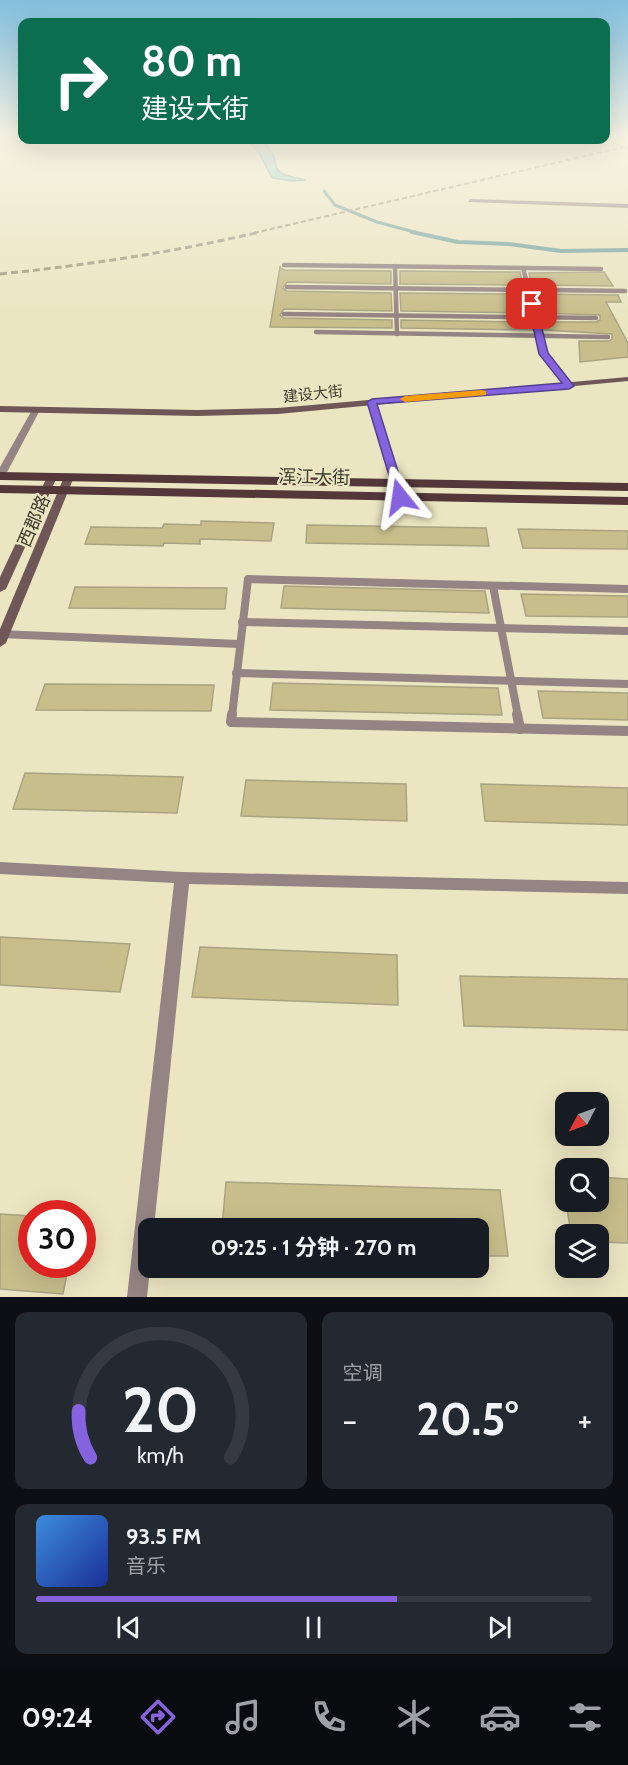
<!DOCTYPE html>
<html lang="zh">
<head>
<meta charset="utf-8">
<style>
  :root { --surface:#171b24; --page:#242831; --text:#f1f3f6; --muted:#9ea1a6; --line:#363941; --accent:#8663de }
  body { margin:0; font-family:Cabin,"Noto Sans SC",sans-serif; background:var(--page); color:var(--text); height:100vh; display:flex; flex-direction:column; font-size:22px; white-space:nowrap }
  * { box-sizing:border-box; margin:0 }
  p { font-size:20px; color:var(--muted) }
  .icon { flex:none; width:33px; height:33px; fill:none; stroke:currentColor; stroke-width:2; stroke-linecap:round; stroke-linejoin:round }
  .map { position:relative; height:1297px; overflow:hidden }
  .panel { display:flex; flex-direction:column; gap:15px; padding:15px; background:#0d0f14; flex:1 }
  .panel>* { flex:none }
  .banner { position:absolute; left:18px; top:18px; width:592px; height:126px; border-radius:12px; box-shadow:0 6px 24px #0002; background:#0b6e4f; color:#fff; overflow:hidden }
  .needle { width:39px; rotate:229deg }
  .tools { position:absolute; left:555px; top:1092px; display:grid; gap:12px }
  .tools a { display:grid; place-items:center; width:54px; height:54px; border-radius:12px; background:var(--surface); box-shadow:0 6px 24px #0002; font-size:30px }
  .speed { position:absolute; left:18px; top:1200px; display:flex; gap:12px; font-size:30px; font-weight:700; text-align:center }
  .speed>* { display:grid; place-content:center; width:78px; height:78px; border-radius:50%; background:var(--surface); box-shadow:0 6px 24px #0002; line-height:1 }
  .speed .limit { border:9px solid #d22; background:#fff; color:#111 }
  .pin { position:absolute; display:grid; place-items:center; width:51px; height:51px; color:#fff; margin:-26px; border-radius:12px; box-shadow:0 3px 9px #0006 }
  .me { position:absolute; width:66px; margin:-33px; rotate:345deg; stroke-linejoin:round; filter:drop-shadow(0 0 4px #0008) }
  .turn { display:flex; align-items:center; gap:21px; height:126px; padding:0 24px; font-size:27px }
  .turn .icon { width:78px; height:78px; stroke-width:2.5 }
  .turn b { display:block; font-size:42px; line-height:51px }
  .big { font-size:45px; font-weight:700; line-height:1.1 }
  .panel .card { flex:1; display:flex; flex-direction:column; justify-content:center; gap:9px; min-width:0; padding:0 21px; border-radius:12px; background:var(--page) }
  .panel .dial { align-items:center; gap:0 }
  .dial svg { height:156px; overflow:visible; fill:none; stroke:var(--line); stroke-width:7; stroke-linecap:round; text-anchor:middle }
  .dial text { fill:var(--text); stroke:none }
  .song { display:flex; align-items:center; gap:18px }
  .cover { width:72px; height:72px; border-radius:9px; background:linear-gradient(135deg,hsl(210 70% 55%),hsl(230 70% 35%)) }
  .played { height:6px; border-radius:3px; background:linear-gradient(90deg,var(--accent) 65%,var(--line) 65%) }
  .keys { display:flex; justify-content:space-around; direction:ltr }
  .heat { display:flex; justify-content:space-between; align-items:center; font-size:33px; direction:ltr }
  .panel .tiles { flex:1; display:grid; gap:15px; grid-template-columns:1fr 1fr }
  .card:last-child { grid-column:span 2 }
  .trip { position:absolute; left:138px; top:1218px; width:351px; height:60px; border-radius:12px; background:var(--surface); box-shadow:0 6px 24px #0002; font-weight:700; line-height:60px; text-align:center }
  .tab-bar { display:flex; height:96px; justify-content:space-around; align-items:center; background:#090b0e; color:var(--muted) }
  .tab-bar .icon { width:42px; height:42px }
  .tab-bar .on { color:var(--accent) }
  .tab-bar b { font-size:27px; color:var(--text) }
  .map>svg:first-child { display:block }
</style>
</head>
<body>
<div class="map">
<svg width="628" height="1297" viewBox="0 0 628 1297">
  <rect width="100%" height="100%" fill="#ebe5c1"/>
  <!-- water -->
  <path fill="#88ccd0" stroke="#72a19f" stroke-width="1.5" d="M244 140 263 141C288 167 260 172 306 180L292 181 273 178C262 164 262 147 244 140Z"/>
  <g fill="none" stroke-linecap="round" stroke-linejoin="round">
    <!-- stream-far1 -->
    <polyline stroke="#72a19f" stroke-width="3" points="324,191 335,205 377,222 418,233"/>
    <!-- stream -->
    <polyline stroke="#72a19f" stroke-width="4" points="412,232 458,242 509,244 561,251 628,250"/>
  </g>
  <!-- building -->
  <g fill="#c7be8b" stroke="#a9a382" stroke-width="1.5">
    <polygon points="280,267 284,270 391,271 391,284 287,282 283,288 287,291 391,293 392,311 284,309 280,315 284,318 392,320 392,328 270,327"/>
    <polygon points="400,271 520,272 523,285 400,284"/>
    <polygon points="604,272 613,286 532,285 529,273"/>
    <polygon points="400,293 525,294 530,313 401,311"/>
    <polygon points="534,294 618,295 621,302 606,302 628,343 628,357 580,362 579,341 609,341 612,339 612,334 544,330 542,322 596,322 600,320 600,315 539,313"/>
    <polygon points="401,320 532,322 534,330 401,328"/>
    <polygon points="201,521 274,523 271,541 200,539 200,544 164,543 163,546 85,544 91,527 162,528 164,524 201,525"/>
    <polygon points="307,525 486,528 489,546 306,543"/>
    <polygon points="518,529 628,531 628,549 523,548"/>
    <polygon points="284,586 485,591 489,613 281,608"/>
    <polygon points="75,587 227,588 225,609 69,608"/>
    <polygon points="521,594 628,596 628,617 526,616"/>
    <polygon points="273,683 498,688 502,715 270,710"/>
    <polygon points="45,684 214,685 211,711 36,710"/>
    <polygon points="538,691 628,693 628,720 543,718"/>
    <polygon points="25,773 183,777 177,813 13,809"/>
    <polygon points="246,780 406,784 407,821 241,816"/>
    <polygon points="481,784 628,788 628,825 485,821"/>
    <polygon points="0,937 130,944 120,992 0,985"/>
    <polygon points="200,947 397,955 398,1005 192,997"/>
    <polygon points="460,976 628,979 628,1030 464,1026"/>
    <polygon points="598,1177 628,1179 628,1243 598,1242 598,1234 571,1234 566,1202 598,1202"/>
    <polygon points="226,1182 500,1190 508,1256 478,1256 478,1228 222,1228"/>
    <polygon points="0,1214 32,1216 32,1264 69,1264 63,1294 0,1289"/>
  </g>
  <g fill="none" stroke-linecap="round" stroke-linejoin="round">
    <!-- lane-far3 -->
    <g stroke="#958484" stroke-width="4.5">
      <polyline points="284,265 601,269"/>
      <polyline points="395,266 397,334"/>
      <polyline points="523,268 546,357"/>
      <polyline points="287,287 625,291"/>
      <polyline points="284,314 596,318"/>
      <polyline points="316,332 608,337"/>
    </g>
    <!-- lane-far2 -->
    <polyline stroke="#958484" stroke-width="6" points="545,356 569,386"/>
    <!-- lane-far1 -->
    <g stroke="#958484" stroke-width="8">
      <polyline points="493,586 518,716"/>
      <polyline points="242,622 628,631"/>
      <polyline points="0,634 239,644"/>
      <polyline points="236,673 628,684"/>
      <polyline points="232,716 248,579 628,589"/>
    </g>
    <!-- lane -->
    <g stroke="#958484" stroke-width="10">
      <polyline points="232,714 231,722 628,731"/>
      <polyline points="517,714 520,729"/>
    </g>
    <!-- street -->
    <g fill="#958484" fill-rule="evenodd">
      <polygon points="470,199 628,204 628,208 468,202"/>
      <polygon points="372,399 376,402 405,497 404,499 400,500 395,497 368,402"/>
      <polygon points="36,407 40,410 5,476 0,479 0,467 32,410"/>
      <polygon points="0,862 182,872 628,882 628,894 189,884 154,1228 148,1228 148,1268 150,1268 147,1297 127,1297 174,883 0,874"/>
    </g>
    <!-- secondary -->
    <g fill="#6f5758" fill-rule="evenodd">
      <polygon points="628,377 628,381 278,414 197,416 0,412 0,406 197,410 278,408"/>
      <polygon points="52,474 57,477 6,589 0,592 0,577 47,477"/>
      <polygon points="69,474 74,477 6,643 0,647 0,629 64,477"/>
    </g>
    <!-- primary -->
    <g fill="#533739" fill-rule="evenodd">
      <polygon points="0,472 628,483 628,491 0,480"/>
      <polygon points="0,485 628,497 628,505 0,493"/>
    </g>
    <!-- rail-far1 -->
    <polyline stroke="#9c977e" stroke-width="2" stroke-dasharray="5 3" stroke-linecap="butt" points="254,233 628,146"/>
    <!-- rail -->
    <path stroke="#9c977e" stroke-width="3" stroke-dasharray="7 4" stroke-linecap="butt" d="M0 274C88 265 174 252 260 232"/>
  </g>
  <!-- sky -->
  <linearGradient id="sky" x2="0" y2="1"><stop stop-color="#81bede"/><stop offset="0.43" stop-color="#f6f3e3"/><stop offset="1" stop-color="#f6f3e3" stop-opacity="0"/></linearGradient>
  <rect width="628" height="316" fill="url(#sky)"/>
  <!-- route -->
  <polygon fill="#8663de" stroke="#574090" stroke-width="1.5" points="532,302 536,304 548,353 574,386 569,389 377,404 406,497 400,500 396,499 367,402 372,399 562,383 539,354 528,304"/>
  <!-- slow -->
  <polygon fill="#f59e0b" points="482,390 486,391 486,395 405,402 400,399 405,396"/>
  <g text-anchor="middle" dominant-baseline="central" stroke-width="4.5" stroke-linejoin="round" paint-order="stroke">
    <!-- far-street labels -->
    <g font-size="15" fill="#3f3c2e" stroke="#ebe5c1">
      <text transform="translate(313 394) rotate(-6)">建设大街</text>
    </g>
    <!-- street labels -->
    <g font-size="18" fill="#3f3c2e" stroke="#ebe5c1">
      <text transform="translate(314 477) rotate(1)">浑江大街</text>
      <text transform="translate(34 521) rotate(-67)">西郡路</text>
    </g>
  </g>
</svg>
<div class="tools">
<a><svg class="needle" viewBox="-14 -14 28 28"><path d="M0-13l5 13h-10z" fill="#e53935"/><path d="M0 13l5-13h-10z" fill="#9ea1a6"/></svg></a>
<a><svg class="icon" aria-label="search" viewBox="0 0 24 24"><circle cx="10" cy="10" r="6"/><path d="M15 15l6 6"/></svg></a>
<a><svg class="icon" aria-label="layers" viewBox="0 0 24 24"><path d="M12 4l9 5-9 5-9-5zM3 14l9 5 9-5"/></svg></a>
</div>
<div class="speed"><div class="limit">30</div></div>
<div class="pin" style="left:532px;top:304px;background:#d93025"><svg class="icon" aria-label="arrive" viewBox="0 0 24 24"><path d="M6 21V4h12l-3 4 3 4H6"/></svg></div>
<svg class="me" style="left:400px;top:497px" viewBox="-20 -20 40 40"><path d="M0-17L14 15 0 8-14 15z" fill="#8663de" stroke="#fff" stroke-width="4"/></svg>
<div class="trip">09:25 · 1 分钟 · 270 m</div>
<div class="banner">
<div class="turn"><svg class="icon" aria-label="right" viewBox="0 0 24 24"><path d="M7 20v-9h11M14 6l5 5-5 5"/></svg><div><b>80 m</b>建设大街</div></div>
</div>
</div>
<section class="panel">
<div class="tiles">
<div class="card dial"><svg viewBox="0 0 100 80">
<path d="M14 69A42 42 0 1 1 86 69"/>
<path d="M14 69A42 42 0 0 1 8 45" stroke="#8663de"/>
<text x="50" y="56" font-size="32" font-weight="700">20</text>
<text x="50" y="72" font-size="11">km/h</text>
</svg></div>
<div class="card"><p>空调</p>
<div class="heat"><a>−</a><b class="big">20.5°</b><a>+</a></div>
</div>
<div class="card">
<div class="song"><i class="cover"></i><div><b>93.5 FM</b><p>音乐</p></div></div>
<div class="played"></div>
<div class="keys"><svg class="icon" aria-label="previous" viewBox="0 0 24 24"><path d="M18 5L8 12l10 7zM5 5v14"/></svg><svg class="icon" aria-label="pause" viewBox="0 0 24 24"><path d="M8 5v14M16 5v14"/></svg><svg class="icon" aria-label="next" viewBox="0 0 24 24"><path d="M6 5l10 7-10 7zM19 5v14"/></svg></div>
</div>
</div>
</section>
<nav class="tab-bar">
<b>09:24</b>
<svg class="icon on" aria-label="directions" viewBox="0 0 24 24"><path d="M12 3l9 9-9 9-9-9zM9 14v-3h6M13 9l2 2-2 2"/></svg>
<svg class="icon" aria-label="music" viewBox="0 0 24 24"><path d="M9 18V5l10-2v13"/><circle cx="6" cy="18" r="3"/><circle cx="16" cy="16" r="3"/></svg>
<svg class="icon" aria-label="phone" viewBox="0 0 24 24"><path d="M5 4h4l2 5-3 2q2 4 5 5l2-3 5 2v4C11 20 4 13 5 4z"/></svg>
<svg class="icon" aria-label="climate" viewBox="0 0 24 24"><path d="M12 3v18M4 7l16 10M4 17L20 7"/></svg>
<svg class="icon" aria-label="car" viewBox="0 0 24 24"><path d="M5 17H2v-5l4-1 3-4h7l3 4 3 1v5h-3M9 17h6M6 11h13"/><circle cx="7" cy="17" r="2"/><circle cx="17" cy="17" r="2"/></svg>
<svg class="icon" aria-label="filters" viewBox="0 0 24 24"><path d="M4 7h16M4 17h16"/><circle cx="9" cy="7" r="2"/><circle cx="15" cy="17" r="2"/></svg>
</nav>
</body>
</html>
